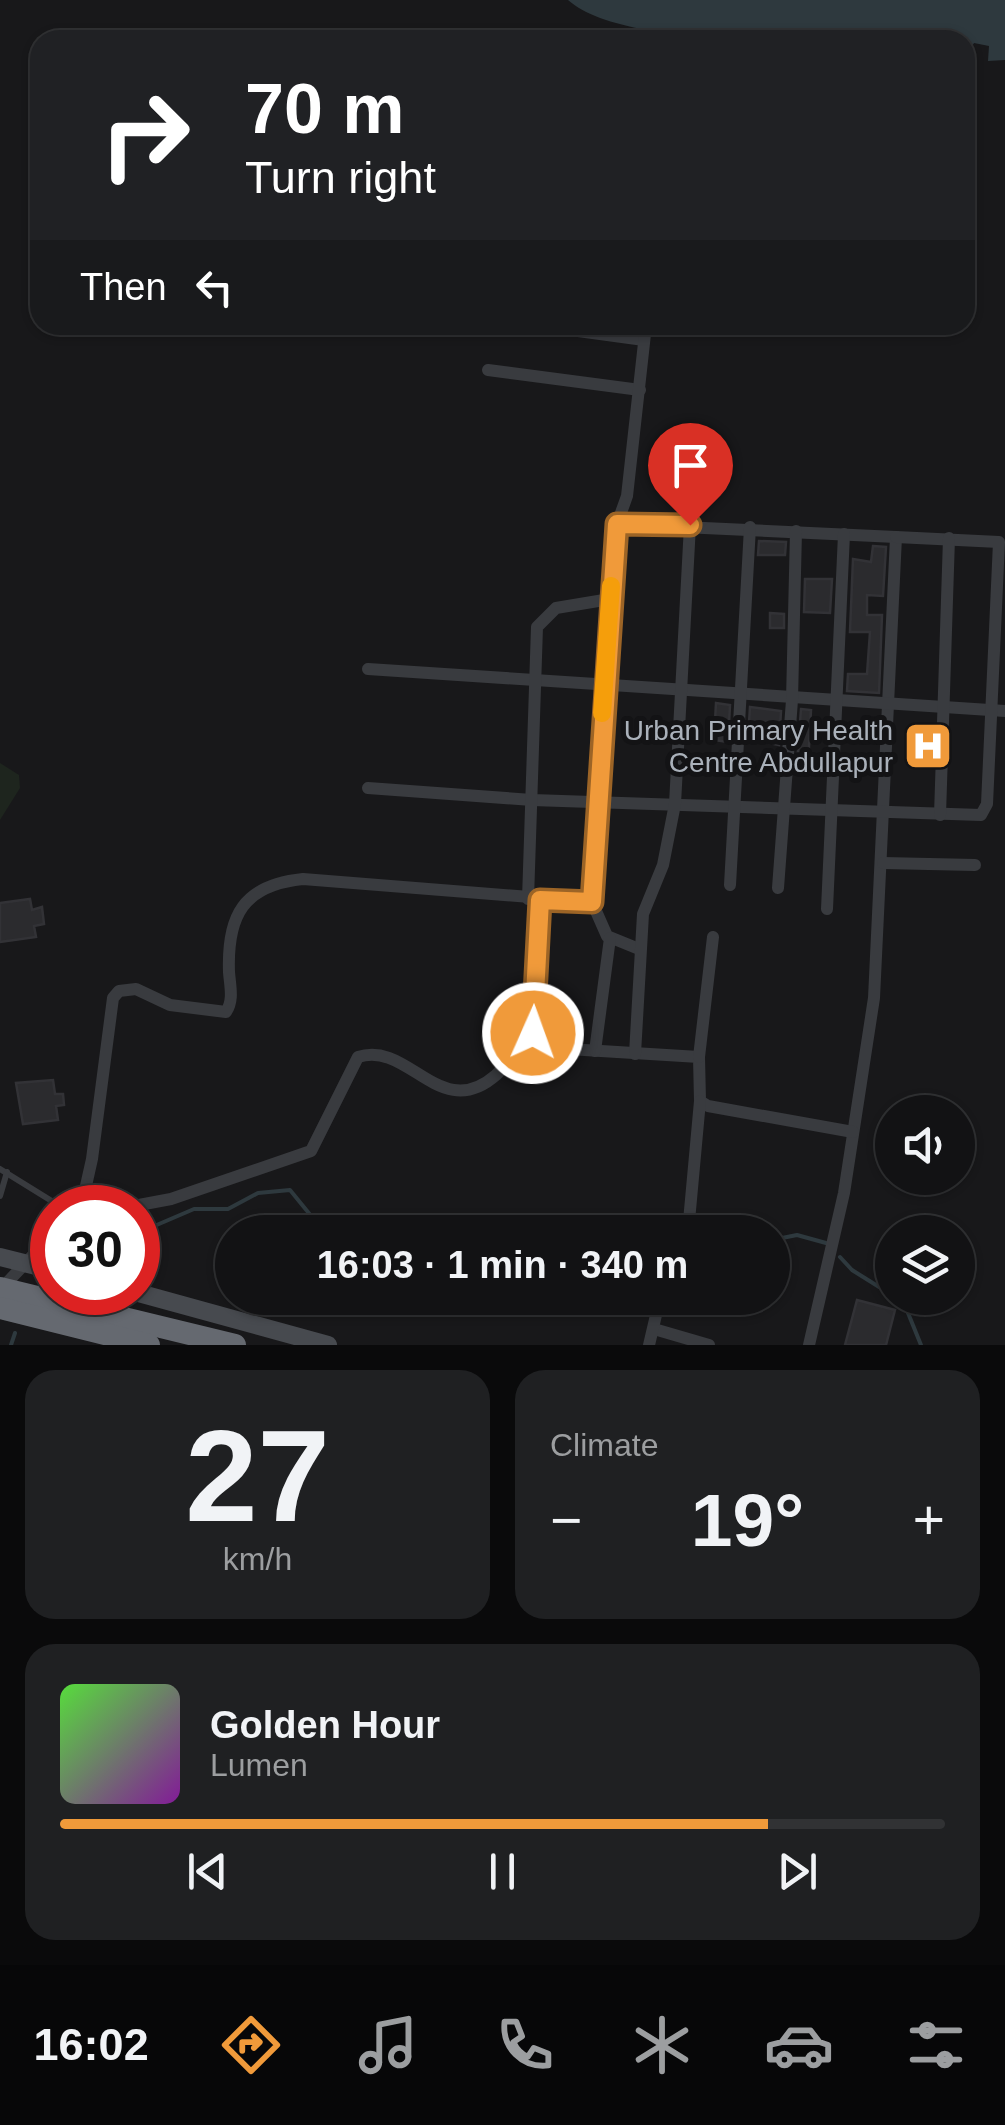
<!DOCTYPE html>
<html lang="en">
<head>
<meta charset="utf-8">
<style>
  :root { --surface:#121214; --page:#1f2022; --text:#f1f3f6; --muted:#9c9ea0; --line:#313234; --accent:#f09a3a }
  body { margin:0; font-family:Helvetica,sans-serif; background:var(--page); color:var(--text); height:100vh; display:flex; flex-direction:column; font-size:38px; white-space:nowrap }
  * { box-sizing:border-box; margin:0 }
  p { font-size:32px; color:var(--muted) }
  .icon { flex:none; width:55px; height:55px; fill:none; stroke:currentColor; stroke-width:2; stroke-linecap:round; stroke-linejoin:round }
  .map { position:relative; height:1345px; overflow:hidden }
  .panel { display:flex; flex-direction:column; gap:25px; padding:25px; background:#0a0a0b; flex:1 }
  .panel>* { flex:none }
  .hud { position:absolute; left:30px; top:30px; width:945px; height:305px; border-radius:30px; box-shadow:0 2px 8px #0004,0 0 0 2px var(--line); background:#202124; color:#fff; overflow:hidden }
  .controls { position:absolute; left:875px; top:1095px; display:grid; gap:20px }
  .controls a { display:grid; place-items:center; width:100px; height:100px; border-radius:50%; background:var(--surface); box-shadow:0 2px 8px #0004,0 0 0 2px var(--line); font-size:50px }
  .speed { position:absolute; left:30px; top:1185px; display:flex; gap:20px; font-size:50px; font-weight:700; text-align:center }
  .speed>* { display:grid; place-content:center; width:130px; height:130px; border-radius:50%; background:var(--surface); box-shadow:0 2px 8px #0004,0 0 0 2px var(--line); line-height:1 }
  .speed .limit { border:15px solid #d22; background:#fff; color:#111 }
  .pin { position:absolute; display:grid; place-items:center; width:85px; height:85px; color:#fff; margin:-102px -42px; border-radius:50% 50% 50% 0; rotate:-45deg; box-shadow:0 0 10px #0007 }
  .pin .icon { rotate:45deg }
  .me { position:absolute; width:110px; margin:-55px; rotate:2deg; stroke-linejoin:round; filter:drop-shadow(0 0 8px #0008) }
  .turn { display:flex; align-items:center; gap:35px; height:210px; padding:0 50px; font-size:45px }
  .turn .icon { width:130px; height:130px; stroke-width:2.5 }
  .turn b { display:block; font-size:70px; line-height:85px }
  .then { display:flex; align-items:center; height:95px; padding:0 50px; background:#0003; gap:20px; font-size:38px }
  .big { font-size:75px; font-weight:800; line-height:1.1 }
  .panel .tile { flex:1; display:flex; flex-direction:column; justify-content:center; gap:15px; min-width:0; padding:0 35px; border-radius:30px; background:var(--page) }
  .panel .dial { align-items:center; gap:0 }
  .dial b { font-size:130px; line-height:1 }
  .song { display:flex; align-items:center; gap:30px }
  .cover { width:120px; height:120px; border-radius:15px; background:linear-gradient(135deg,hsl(110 70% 55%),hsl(290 70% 35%)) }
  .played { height:10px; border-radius:5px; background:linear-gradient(90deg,var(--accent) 80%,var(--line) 80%) }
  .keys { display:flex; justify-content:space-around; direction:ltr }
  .heat { display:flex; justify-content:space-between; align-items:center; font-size:55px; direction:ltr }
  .panel .tiles { flex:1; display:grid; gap:25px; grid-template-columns:1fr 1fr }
  .tile:last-child { grid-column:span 2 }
  .trip { position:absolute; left:215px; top:1215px; width:575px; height:100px; border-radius:50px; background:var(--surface); box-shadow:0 2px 8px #0004,0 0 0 2px var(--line); font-weight:800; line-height:100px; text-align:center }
  .tab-bar { display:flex; height:160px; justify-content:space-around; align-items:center; background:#070708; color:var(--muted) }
  .tab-bar .icon { width:70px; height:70px }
  .tab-bar .on { color:var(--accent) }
  .tab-bar b { font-size:45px; color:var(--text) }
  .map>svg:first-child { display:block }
</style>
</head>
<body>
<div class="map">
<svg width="1005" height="1345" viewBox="0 0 1005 1345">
  <rect width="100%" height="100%" fill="#18181a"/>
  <!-- green -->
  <polygon fill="#1e251e" points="0,763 19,775 20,788 0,820"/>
  <!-- water -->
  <path fill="#2e393e" d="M568 0H1005V60L988 61 989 46 974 43 965 59V40C879 40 629 55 568 0Z"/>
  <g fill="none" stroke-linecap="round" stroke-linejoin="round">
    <!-- stream -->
    <g stroke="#2e393e" stroke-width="4">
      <polyline points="138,1233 194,1209 228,1209 258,1193 290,1190 312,1217 362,1222 363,1232"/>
      <polyline points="772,1240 797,1235 826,1243"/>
      <polyline points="840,1257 852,1270 892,1295"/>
      <polyline points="382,1298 408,1304 442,1298"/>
      <polyline points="895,1298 906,1308 921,1345"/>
      <polyline points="11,1345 15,1333"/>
    </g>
  </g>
  <!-- building -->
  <g fill="#2b2b2e" stroke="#323236" stroke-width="2.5">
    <polygon points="759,541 786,542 785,555 758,555"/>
    <polygon points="873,546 886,547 883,596 867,595 867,615 882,615 879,693 847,691 848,674 867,674 870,632 850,632 853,559 871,562"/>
    <polygon points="805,579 832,579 830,613 804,612"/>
    <polygon points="770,613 784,614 784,628 770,628"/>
    <polygon points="716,703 730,705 728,742 714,740"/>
    <polygon points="750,707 781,711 779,745 748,739"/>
    <polygon points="801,709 811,710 808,765 797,764"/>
    <polygon points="30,899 32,910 42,907 44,924 34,926 36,937 0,942 0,903"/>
    <polygon points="53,1080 55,1094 63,1094 64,1105 56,1106 58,1120 23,1124 16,1083"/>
    <polygon points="857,1300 895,1310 886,1345 845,1345"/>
  </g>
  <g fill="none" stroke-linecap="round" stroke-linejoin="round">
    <!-- lane -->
    <g stroke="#393b3f" stroke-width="6">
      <polyline points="0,1169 63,1208"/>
      <polyline points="0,1196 7,1172"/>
    </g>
    <!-- street -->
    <g stroke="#393b3f" stroke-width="12">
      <polyline points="534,325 644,340"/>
      <polyline points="488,370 640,390"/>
      <polyline points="617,524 896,537 874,998 844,1193 809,1345"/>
      <polyline points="368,669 1005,711"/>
      <polyline points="368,788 532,800 981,815 987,804 999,542 896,537"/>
      <polyline points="940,815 949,538"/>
      <polyline points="883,863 975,865"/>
      <polyline points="730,885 750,527"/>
      <polyline points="778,888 792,700 796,531"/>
      <polyline points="528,899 537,627 556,608 610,599"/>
      <polyline points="540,900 531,1011 538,1040 552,1048 699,1057 700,1101 708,1106 853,1132"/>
      <polyline points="827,909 844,534"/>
      <polyline points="639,949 607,936 592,902 612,569 617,524 627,496 646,325"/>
      <polyline points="595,1051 610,938"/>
      <polyline points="635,1054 643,914 663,865 675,804 690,525"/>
      <polyline points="699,1057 713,937"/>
      <path d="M81 1208 92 1159 113 998 119 991 136 989 170 1005 226 1012C234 1000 230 986 229 972 227 916 243 885 303 879L592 902"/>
      <path d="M123 1208 171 1199 311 1151 358 1057C409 1040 440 1124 496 1075 509 1063 521 1046 533 1033"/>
      <polyline points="688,1232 700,1101"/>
      <polyline points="2,1288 52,1235"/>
      <polyline points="654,1329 709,1345"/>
      <polyline points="649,1345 660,1298"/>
    </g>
    <!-- secondary -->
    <g stroke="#474a4f" stroke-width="18">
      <polyline points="0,1257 52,1270"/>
      <polyline points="135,1292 328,1345"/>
    </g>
    <!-- highway -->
    <g stroke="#656970" stroke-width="22">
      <polyline points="0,1288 235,1345"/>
      <polyline points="0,1308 149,1345"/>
    </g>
  </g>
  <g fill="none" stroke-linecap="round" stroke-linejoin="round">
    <!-- route casing -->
    <g stroke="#9c6426" stroke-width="25">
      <polyline id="route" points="533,1033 540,900 592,902 617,524 690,525"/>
    </g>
    <!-- route -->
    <use href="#route" stroke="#f09a3a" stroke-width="18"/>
    <!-- slow -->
    <polyline stroke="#f59e0b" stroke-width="18" points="602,713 611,586"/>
  </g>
  <!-- icons -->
  <defs>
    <g id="hospital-square" transform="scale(2.5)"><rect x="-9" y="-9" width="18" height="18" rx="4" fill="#f09a3a" stroke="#131315"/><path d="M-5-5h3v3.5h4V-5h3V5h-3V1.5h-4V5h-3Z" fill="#fff"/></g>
  </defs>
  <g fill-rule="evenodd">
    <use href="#hospital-square" x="928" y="746"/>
  </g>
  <g text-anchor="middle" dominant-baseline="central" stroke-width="10" stroke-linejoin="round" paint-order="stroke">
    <!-- poi labels -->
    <g font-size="28" fill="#aab1ba" stroke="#131315" text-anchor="end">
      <text x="893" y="730">Urban Primary Health<tspan x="893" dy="32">Centre Abdullapur</tspan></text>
    </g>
  </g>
</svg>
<div class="controls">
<a><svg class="icon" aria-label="sound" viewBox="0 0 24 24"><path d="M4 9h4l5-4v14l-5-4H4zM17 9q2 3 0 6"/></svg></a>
<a><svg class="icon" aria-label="layers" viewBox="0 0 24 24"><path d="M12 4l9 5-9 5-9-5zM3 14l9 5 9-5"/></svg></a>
</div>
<div class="speed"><div class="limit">30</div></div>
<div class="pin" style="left:690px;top:525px;background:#d93025"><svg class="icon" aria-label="arrive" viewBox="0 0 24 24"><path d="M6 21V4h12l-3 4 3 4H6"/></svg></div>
<svg class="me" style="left:533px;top:1033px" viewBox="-20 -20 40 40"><circle r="17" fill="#f09a3a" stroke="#fff" stroke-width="3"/><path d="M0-11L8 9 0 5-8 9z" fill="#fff"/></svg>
<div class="trip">16:03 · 1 min · 340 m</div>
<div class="hud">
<div class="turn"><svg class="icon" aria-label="right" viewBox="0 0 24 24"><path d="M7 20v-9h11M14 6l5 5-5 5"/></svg><div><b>70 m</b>Turn right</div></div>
<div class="then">Then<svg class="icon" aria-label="left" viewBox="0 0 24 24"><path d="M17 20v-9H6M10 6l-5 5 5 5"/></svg></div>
</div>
</div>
<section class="panel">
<div class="tiles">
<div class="tile dial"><b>27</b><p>km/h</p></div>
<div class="tile"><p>Climate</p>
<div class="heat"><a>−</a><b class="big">19°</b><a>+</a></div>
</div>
<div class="tile">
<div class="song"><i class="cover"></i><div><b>Golden Hour</b><p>Lumen</p></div></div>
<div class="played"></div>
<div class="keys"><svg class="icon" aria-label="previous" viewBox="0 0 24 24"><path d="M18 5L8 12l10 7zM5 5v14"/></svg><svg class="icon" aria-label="pause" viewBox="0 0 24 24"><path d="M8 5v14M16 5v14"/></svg><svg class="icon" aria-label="next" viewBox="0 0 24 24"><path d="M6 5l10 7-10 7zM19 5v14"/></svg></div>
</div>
</div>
</section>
<nav class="tab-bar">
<b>16:02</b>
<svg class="icon on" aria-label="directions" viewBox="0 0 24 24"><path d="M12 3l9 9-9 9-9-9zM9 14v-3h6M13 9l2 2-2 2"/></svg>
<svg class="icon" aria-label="music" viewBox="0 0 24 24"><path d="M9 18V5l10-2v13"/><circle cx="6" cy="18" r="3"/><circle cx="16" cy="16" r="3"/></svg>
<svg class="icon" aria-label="phone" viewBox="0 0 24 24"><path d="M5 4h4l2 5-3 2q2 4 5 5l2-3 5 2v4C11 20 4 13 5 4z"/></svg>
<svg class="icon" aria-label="climate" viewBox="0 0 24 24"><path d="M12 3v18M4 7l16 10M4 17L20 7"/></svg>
<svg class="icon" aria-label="car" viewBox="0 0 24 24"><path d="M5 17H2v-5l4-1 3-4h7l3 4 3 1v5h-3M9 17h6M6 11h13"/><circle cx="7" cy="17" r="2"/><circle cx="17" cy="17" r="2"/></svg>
<svg class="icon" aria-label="filters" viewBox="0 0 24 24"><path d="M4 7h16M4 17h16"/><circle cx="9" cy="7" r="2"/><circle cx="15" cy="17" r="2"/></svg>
</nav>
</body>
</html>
